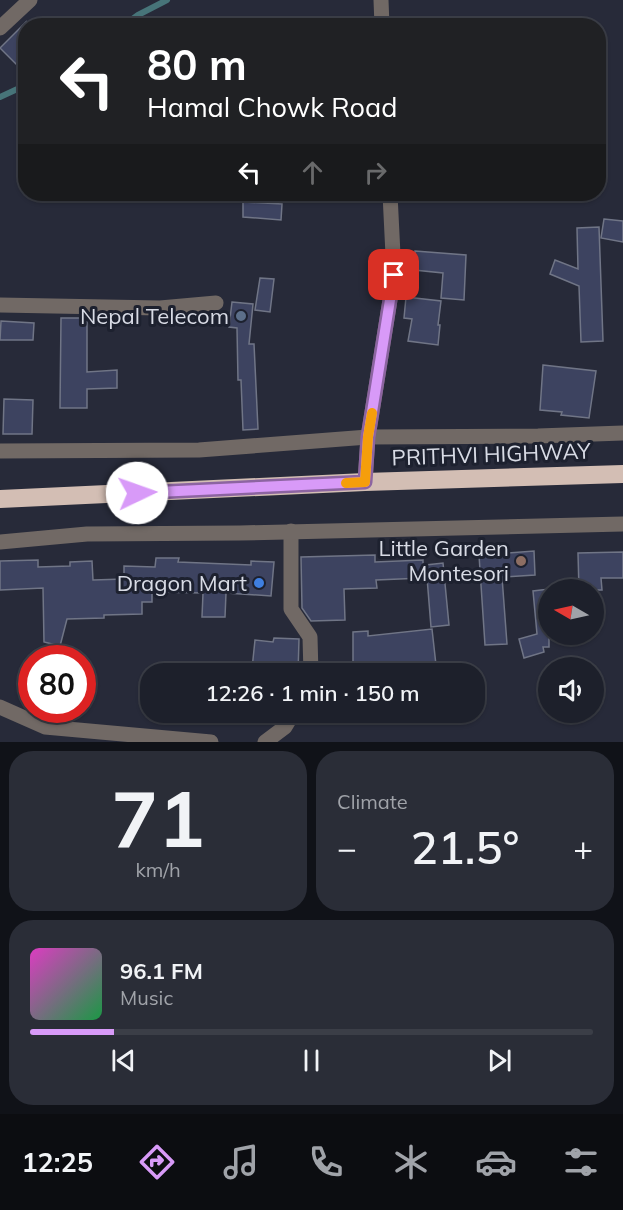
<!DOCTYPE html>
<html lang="en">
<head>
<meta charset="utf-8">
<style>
  :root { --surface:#1d202b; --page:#2a2d37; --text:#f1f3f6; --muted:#a0a3a9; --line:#3b3e47; --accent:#d89af8 }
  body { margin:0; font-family:Mulish,sans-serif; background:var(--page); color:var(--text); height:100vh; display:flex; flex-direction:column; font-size:22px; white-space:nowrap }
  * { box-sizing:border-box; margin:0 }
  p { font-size:20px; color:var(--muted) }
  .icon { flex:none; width:33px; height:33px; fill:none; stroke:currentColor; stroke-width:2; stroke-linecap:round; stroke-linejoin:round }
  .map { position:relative; height:742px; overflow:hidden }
  .details { display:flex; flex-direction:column; gap:9px; padding:9px; background:#101218; flex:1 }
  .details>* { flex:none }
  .banner { position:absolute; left:18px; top:18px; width:588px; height:183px; border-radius:24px; box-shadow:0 2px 4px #0004,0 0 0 2px var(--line); background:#202124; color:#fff; overflow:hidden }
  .needle { width:39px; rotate:279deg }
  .controls { position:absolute; left:538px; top:579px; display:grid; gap:12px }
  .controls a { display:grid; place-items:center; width:66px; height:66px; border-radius:50%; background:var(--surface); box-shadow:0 2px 4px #0004,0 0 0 2px var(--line); font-size:30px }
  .speed { position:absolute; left:18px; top:645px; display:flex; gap:12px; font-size:30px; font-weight:700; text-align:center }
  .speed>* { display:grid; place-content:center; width:78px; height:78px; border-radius:50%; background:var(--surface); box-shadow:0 2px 4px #0004,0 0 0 2px var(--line); line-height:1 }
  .speed .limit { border:9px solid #d22; background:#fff; color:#111 }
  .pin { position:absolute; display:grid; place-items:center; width:51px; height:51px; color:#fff; margin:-26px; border-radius:12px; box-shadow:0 3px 9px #0006 }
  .me { position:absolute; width:66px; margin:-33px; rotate:87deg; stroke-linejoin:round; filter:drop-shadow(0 0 4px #0008) }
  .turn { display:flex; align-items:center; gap:21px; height:126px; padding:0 30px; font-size:27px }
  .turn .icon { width:78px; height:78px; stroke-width:2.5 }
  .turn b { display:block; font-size:42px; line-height:51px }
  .lanes { display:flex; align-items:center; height:57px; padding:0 30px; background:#0003; justify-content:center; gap:30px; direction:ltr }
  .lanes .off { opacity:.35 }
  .big { font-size:45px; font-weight:600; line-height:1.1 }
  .details .widget { flex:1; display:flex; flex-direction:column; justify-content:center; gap:9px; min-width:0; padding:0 21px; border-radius:24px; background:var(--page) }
  .details .dial { align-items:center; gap:0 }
  .dial b { font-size:78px; line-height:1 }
  .song { display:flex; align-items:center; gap:18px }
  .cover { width:72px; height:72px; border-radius:9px; background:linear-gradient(135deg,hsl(310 70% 55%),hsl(140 70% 35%)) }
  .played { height:6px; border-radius:3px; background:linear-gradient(90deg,var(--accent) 15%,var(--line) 15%) }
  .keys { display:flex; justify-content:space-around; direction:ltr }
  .heat { display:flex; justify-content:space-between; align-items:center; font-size:33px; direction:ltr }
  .details .tiles { flex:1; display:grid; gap:9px; grid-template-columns:1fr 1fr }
  .widget:last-child { grid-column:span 2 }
  .trip { position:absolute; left:140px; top:663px; width:345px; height:60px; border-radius:24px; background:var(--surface); box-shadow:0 2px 4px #0004,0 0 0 2px var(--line); font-weight:600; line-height:60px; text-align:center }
  .menu { display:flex; height:96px; justify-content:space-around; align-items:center; background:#0c0d11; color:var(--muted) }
  .menu .icon { width:42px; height:42px }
  .menu .current { color:var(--accent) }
  .menu b { font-size:27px; color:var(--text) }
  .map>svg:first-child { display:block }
</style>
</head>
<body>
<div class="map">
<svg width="623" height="742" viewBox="0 0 623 742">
  <rect width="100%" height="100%" fill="#272a39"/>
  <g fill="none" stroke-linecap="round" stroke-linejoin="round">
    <!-- stream -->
    <g stroke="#477479" stroke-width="6">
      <polyline points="123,26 138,15 167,0"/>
      <polyline points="0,97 26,85"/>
    </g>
  </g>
  <!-- building -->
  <g fill="#3d4360" stroke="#707586" stroke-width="1.5">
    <polygon points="26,22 26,74 0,48"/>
    <polygon points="243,202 282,204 281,220 243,217"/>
    <polygon points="604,219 623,221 623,242 601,238"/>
    <polygon points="599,227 603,341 581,342 579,286 550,274 555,260 578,269 577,228"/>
    <polygon points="415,251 466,255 464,300 441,298 443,273 414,270"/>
    <polygon points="260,278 274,279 270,312 255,310"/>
    <polygon points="406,297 441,301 438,325 440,325 438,345 408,341 412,319 404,318"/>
    <polygon points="232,302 253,304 249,344 254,344 258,429 243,430 241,380 238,380 237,328 229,327"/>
    <polygon points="61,318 87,318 87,372 117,370 117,388 87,389 87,408 60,408"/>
    <polygon points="1,321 34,323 33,340 0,340"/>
    <polygon points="543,365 596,371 589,418 561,415 562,412 540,410"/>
    <polygon points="4,399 33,400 32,434 3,434"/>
    <polygon points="534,551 535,575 502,577 507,644 485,645 479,555"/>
    <polygon points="623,552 623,578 601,578 602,590 579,590 578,553"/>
    <polygon points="375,555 375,562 423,560 423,578 376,580 377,588 344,589 345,620 311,621 302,608 301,557"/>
    <polygon points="156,558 179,558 178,562 251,565 251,561 274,562 271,596 226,593 225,617 202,617 203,593 152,592 152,602 142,602 142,614 104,615 104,618 67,619 60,646 44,642 43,588 0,590 0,561 38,560 38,567 70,566 70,562 92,561 93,580 124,579 124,566 155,567"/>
    <polygon points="443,563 449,625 431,627 426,565"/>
    <polygon points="549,589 549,647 543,647 544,652 524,658 519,639 537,634 533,591"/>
    <polygon points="432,629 437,674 353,674 353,632 368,631 368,636"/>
    <polygon points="274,638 299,639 298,674 272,674 272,670 252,669 255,640 273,642"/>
  </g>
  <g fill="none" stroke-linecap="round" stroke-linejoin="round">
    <!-- minor -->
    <g stroke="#716965" stroke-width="15">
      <polyline points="381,0 382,26"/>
      <polyline points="0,28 30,0"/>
      <polyline points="0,305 160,308 216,303"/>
      <polyline points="0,451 199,450 368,437 538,436 623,433"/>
      <polyline points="365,482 368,437 394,275 390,194"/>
      <polyline points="291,531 291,609 310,637 311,674"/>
      <polyline points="0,542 87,534 240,533 623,524"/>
      <polyline points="0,707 45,727 211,742"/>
      <polyline points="265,742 285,727 294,712"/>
    </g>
    <!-- highway -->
    <polyline stroke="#d3beb4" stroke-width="18" points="0,499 365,482 623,474"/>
  </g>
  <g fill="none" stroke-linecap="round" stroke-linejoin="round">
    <!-- route casing -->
    <g stroke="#8c64a1" stroke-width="15">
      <polyline id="route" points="137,493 365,482 368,437 394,275"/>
    </g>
    <!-- route -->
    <use href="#route" stroke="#d89af8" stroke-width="10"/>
    <!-- slow -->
    <polyline stroke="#f59e0b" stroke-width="10" points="346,483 365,482 368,437 372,413"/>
  </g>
  <!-- markers -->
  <circle fill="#5c6f8a" stroke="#1d212f" stroke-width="2" cx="241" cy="316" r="6"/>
  <circle fill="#8d6e63" stroke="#1d212f" stroke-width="2" cx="521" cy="561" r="6"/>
  <circle fill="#3f7fe0" stroke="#1d212f" stroke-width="2" cx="259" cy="583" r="6"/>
  <g text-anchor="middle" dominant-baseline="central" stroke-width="6" stroke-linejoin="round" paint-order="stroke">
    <!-- poi labels -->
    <g font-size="22" fill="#d8dbe5" stroke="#1d212f" text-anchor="end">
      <text x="229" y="316">Nepal Telecom</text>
      <text x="509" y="548">Little Garden<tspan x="509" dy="25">Montesori</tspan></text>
      <text x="247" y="583">Dragon Mart</text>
    </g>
    <!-- street labels -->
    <g font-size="22" fill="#d8dbe5" stroke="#1d212f">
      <text transform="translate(491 454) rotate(-2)">PRITHVI HIGHWAY</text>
    </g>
  </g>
</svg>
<div class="controls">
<a><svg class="needle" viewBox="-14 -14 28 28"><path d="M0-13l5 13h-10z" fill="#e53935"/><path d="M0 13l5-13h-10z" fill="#a0a3a9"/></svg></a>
<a><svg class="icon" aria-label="sound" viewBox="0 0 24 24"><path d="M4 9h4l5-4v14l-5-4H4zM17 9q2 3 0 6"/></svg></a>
</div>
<div class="speed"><div class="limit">80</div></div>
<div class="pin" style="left:394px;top:275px;background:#d93025"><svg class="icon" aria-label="arrive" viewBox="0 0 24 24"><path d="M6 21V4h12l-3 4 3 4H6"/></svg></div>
<svg class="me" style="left:137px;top:493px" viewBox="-20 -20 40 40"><circle r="19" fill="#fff"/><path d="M0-13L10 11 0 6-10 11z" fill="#d89af8"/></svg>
<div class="trip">12:26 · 1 min · 150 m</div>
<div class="banner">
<div class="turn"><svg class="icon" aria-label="left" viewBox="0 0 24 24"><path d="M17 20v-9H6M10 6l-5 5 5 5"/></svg><div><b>80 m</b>Hamal Chowk Road</div></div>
<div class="lanes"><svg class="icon" aria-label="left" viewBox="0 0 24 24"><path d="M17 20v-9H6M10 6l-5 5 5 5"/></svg><svg class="icon off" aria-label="ahead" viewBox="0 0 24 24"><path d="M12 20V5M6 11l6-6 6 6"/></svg><svg class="icon off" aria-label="right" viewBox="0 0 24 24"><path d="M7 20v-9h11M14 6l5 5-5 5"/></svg></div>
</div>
</div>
<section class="details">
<div class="tiles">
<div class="widget dial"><b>71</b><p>km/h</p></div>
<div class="widget"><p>Climate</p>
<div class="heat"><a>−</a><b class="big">21.5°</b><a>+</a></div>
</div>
<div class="widget">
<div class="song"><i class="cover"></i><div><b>96.1 FM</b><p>Music</p></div></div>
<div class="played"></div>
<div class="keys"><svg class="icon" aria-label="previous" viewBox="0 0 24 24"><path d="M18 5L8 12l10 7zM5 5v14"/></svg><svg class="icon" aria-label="pause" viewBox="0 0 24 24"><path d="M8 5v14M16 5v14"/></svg><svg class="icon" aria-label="next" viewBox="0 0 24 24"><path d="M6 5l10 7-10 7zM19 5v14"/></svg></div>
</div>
</div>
</section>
<nav class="menu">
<b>12:25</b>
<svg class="icon current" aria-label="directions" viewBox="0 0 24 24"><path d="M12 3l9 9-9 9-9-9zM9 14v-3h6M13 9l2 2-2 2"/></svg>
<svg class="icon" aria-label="music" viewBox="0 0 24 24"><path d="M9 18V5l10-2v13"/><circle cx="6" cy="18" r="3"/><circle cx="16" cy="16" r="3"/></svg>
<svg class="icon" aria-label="phone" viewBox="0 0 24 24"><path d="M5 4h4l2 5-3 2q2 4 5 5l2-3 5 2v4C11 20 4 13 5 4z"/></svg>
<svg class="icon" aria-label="climate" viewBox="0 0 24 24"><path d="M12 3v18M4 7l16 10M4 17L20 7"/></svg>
<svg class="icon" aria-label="car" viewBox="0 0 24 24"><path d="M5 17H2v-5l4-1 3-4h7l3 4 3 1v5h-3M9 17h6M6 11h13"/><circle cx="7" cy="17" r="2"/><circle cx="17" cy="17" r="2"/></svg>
<svg class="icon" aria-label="filters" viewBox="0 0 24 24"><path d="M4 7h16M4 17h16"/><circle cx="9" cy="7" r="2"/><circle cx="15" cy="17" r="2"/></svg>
</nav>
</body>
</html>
